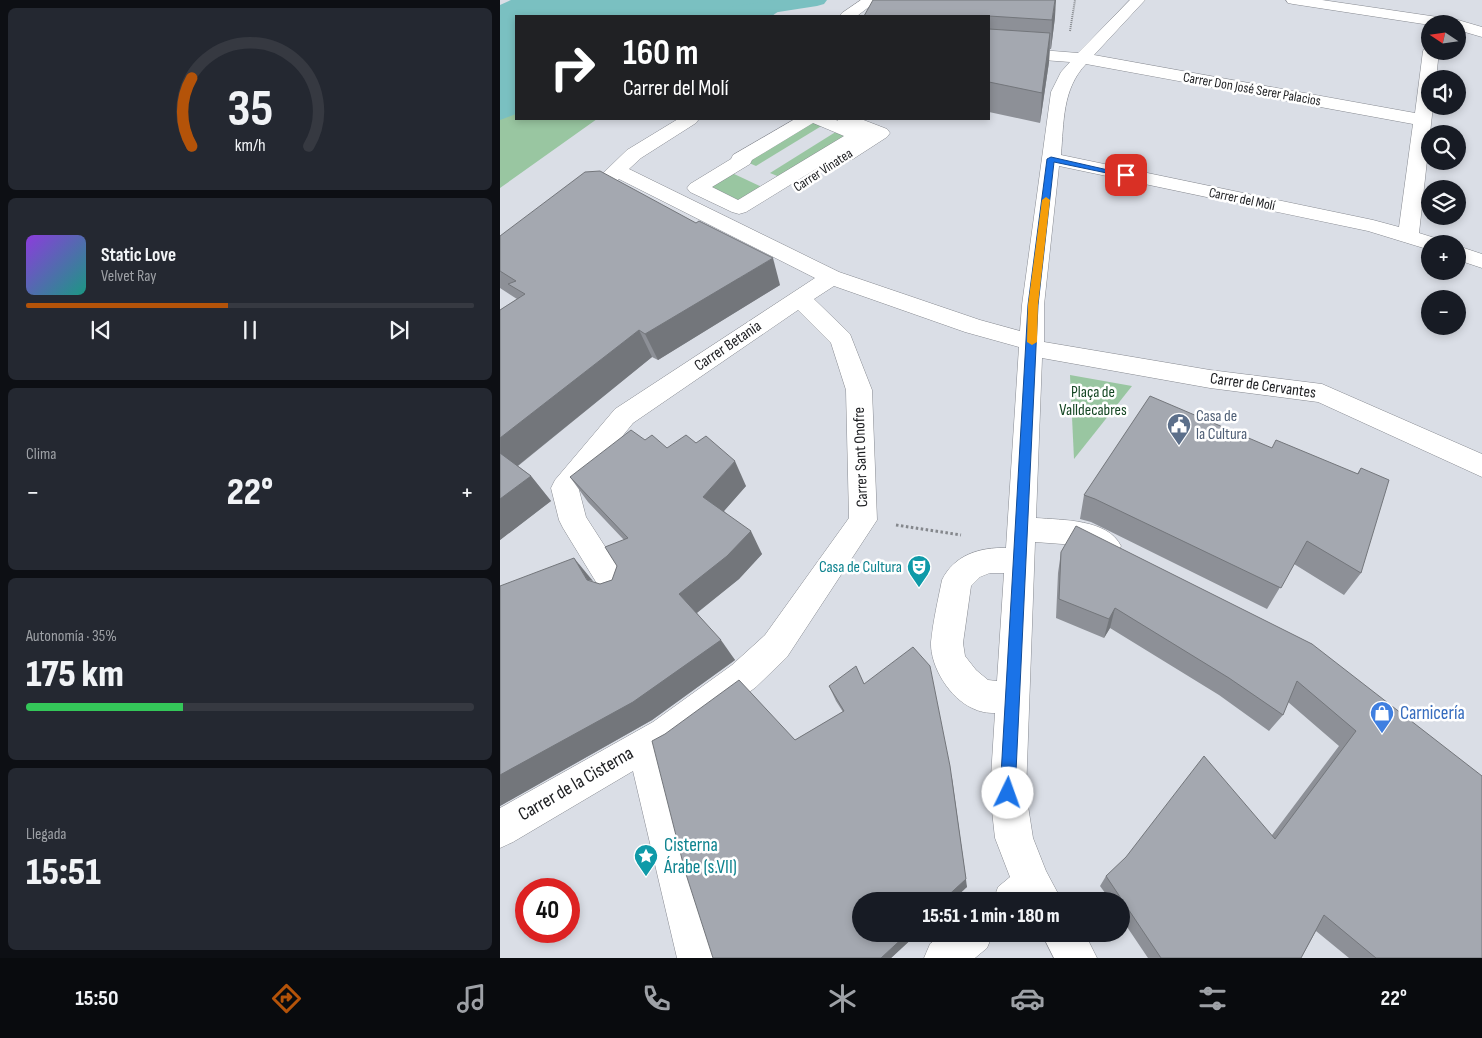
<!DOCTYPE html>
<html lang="es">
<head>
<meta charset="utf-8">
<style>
  :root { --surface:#171b24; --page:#242831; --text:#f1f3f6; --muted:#9ea1a6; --line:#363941; --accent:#b45309 }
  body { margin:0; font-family:"Sofia Sans Condensed",sans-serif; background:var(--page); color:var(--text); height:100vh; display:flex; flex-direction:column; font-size:19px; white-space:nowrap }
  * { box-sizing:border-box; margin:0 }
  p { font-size:16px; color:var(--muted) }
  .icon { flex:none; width:28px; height:28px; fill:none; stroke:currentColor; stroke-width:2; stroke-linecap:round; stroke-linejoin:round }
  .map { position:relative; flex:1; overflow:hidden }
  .sheet { display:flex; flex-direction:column; gap:8px; padding:8px; background:#0d0f14; width:500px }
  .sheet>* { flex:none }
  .top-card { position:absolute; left:15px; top:15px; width:475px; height:105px; border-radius:0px; box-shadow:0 2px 8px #0003; background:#202124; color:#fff; overflow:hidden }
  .needle { width:32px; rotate:283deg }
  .fabs { position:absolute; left:921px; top:15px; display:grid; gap:10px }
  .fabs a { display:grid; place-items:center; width:45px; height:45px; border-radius:50%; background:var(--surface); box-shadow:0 2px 8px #0003; font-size:25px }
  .speed { position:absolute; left:15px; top:878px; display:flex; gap:10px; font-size:25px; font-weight:700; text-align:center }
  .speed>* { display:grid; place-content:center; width:65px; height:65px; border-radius:50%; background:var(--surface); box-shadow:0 2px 8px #0003; line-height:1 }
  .speed .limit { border:8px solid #d22; background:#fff; color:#111 }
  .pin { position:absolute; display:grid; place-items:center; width:42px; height:42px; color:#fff; margin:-21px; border-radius:10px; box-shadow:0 2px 8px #0006 }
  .me { position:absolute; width:55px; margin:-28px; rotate:3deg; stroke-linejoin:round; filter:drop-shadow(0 0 4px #0008) }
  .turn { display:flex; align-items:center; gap:18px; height:105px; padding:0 25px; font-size:22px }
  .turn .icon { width:65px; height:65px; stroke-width:2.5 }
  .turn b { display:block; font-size:35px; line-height:42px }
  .big { font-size:38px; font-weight:800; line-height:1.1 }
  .sheet .card { flex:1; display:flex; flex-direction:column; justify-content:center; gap:8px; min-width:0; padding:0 18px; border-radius:8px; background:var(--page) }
  .sheet .dial { align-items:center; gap:0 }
  .dial svg { height:130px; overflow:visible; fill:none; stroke:var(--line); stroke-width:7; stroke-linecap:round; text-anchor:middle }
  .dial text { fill:var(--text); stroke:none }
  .song { display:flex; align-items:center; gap:15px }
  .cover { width:60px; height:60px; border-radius:8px; background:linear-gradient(135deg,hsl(270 70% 55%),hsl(170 70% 35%)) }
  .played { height:5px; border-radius:2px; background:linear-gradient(90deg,var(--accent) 45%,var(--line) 45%) }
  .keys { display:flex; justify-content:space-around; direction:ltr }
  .heat { display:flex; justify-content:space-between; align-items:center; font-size:28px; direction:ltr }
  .charge { height:8px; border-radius:4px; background:linear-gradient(90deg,#34c759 35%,var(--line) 0) }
  .trip { position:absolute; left:352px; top:892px; width:278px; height:50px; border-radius:25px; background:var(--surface); box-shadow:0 2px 8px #0003; font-weight:800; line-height:50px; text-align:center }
  .menu { display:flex; height:80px; justify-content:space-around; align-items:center; background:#090b0e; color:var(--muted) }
  .menu .icon { width:35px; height:35px }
  .menu .active { color:var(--accent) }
  .menu b { font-size:22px; color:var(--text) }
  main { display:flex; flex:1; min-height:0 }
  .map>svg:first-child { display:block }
</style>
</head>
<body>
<main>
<section class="sheet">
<div class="card dial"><svg viewBox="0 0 100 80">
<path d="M14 69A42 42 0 1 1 86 69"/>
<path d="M14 69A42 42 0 0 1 14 27" stroke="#b45309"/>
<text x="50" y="56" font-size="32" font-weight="700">35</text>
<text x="50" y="72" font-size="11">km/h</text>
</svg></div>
<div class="card">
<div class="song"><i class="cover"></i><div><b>Static Love</b><p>Velvet Ray</p></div></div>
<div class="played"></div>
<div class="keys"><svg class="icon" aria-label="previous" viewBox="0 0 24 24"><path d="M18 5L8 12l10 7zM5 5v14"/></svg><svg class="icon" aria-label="pause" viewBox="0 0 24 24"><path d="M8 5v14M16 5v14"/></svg><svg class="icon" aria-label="next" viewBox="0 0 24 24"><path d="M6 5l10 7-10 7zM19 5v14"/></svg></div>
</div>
<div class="card"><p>Clima</p>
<div class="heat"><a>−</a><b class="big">22°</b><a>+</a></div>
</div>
<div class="card"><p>Autonomía · 35%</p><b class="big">175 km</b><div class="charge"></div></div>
<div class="card"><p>Llegada</p><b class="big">15:51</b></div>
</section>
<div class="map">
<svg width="982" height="958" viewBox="0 0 982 958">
  <rect width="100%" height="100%" fill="#dadee6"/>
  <!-- green -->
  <g fill="#99c6a1">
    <polygon points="16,111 16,119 97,119 0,188 0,116"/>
    <polygon points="307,119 319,119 328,122 256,166 240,159"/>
    <polygon points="342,128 358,135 287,180 270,173"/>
    <polygon points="232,173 268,190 239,208 203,190"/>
    <polygon points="570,375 632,386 574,459"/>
  </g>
  <!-- water -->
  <polygon fill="#7ac0c1" points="11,0 294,0 272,16 16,16 16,114 0,120 0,5"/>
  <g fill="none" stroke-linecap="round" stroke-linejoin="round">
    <!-- canal -->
    <polygon fill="#7ac0c1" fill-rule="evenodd" points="275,0 327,0 324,4 317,6 252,16 230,16 227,12 230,7"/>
    <!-- minor casing -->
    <g stroke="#878a91" stroke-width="1">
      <g id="minor">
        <polygon points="361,0 378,0 357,16 340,16 342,13"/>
        <path d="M630 0H645L594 55 915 113 923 51 925 48 930 47V51H939L936 79H930V106H933L919 233 938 239 941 244H930V250L868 231 559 166 544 305V342L710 370 822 384 982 454V477L818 402 710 388 542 358 536 518C562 520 608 519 621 546L616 555 606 558 576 545 535 542 526 793 533 838 546 871 562 901H493L498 887 510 877 495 838 490 793 495 713C487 713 480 712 472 708 450 698 430 667 431 642 433 621 438 600 442 580 454 555 480 547 506 548L519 347 465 332 334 286 314 299 350 334 372 390 377 520 287 657 256 687 177 746 164 753 217 958H177L133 771 13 842 0 848V808L153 722 232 665 265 635 349 518 346 390 331 343 298 310 133 423 79 490 86 517 133 590 129 600 118 604 107 600 63 528 59 520 51 488 55 480 115 409 315 278 119 179C111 186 107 189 97 186L94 182 127 150 178 119H199L196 123 141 158 129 169 339 272 480 320 520 331 522 305 551 92 561 72 570 62 489 56V46L578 53ZM586 64 913 124 899 227 873 220 561 155C564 122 562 89 586 64ZM490 573H504L497 681 488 680 476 670 465 656 463 643 471 586 480 577Z"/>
        <polygon points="786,0 822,0 958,20 982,27 982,37 958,30 958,24 930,24 930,25 793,4 788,3"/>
        <path d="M295 119H334L338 121 337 119H361L387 129 390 133 387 137 353 159 346 161 339 159 337 156 246 212 239 214 232 212 190 192 187 188 190 184 231 159 233 155ZM313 123 344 136 238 200 212 187 250 164 252 160Z"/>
        <polygon points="958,246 982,254 982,268 958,260"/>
        <polygon points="442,934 493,934 487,948 475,958 424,958 430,944"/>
        <polygon points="542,934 585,934 597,958 554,958"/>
      </g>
    </g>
    <!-- path-far1 -->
    <polyline stroke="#84878c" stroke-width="2" stroke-dasharray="1 1" stroke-linecap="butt" points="570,31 575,0"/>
    <!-- path -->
    <polyline stroke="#84878c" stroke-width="3" stroke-dasharray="2.5 2.5" stroke-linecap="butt" points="396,525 461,535"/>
    <!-- minor -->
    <use href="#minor" fill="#fff" fill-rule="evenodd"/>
  </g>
  <!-- wall -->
  <g fill="#8d9097">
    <polygon points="373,0 555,17 551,49 550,49 549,62 540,123 489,112 489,16"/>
    <polygon points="0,236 280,285 158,360 152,357 18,466 31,476 51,501 0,540 0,310 17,299 0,288"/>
    <polygon points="145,440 167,448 246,486 224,511 262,554 239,579 197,613 235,660 152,720 0,806 0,586 94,582 100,584 112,580 117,566 124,540 88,502 70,477"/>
    <polygon points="772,448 857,474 861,468 861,573 844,595 794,564 767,609 591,522 580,519 584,495"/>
    <polygon points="561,552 812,644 982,958 849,958 816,931 801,958 648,958 621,918 621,901 611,901 600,886 606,876 772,835 839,746 788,702 783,715 769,731 719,695 610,628 604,638 556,618 558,573"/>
    <polygon points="364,684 467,887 361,934 417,934 391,958 213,958 295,740 343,712 336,701 329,686"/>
  </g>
  <!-- shaded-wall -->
  <g fill="#73767b">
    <polygon points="555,0 556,0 555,17 551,49 552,20"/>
    <polygon points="550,33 549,62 540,123 542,93"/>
    <polygon points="273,258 280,285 158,360 145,334"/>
    <polygon points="139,330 152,357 11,471 0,458 0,438"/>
    <polygon points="235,461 246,486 215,521 203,497"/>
    <polygon points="31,476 51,501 0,540 0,499"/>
    <polygon points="251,531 262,554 239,579 194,615 179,594"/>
    <polygon points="74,558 93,581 87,580"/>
    <polygon points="615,608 610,628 604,638 609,619"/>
    <polygon points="221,640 235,660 152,720 0,806 0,775"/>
    <polygon points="452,778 467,887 452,901 442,901"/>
    <polygon points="407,934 417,934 391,958 381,958"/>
  </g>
  <!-- building -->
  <g fill="#a4a8b0" stroke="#73767b">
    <polygon points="373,0 555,0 552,20 489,16 364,16"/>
    <polygon points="489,29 550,33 542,93 489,82"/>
    <polygon points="100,171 196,223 199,221 273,258 145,334 139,330 0,438 0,310 25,294 8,284 16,281 0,271 0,236 85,172"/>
    <polygon points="650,396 772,448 776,440 858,474 861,468 889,480 861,573 807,541 781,588 595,499 584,495"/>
    <polygon points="131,430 145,440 152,435 167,448 186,435 196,443 206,436 235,461 203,497 251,531 227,556 179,594 221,640 133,702 0,775 0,586 74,558 87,580 100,584 112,580 117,566 105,547 128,538 70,477"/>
    <polygon points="0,453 31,476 0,499"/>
    <polygon points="576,526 812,644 982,776 982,958 876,958 824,915 801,958 661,958 606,876 626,857 704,756 775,839 856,731 797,681 783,715 729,678 615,608 609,619 559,599 561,552"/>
    <polygon points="413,647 430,666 450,766 466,879 442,901 361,901 361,934 407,934 381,958 213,958 185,871 152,741 165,734 239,680 295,740 344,711 329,686 356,666 364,684"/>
  </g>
  <!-- route -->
  <polygon fill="#1a73e8" stroke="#114b97" points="551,157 630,175 626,177 554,162 538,305 515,793 513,798 508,800 502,798 500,793 528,305 547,159"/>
  <!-- slow -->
  <polygon fill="#f59e0b" points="546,197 550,200 538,305 537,342 532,345 527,342 528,305 542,200"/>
  <!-- icons -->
  <defs>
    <g id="civic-pin" transform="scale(1.25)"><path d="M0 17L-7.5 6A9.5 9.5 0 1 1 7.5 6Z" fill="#5c6f8a" stroke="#fff"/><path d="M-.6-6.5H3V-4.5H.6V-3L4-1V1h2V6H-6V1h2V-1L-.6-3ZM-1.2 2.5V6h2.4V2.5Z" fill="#fff"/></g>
    <g id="theatre-pin" transform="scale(1.25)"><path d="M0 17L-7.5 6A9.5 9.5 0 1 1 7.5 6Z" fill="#0f9aa8" stroke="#fff"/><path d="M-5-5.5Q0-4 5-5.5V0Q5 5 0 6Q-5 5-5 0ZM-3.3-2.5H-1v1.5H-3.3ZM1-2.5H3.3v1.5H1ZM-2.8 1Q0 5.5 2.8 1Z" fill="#fff"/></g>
    <g id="shop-pin" transform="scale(1.25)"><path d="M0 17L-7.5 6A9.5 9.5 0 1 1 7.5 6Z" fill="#3f7fe0" stroke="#fff"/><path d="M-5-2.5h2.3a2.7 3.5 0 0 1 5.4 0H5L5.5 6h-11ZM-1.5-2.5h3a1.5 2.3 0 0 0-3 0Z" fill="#fff"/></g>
    <g id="sight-pin" transform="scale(1.25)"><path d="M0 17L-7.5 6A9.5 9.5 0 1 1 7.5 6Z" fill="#0f9aa8" stroke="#fff"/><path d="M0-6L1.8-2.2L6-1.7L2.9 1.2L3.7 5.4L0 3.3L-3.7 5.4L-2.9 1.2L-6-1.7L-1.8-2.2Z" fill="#fff"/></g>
  </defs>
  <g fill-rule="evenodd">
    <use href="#civic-pin" x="679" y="425"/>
    <use href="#theatre-pin" x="419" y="567"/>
    <use href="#shop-pin" x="882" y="713"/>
    <use href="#sight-pin" x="146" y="856"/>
  </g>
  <g text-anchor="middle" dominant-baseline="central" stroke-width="5" stroke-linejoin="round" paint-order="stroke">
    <!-- far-street labels -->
    <g font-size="14" fill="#1c1d20" stroke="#fff">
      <text transform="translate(752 89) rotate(10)">Carrer Don José Serer Palacios</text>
      <text transform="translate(323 170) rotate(-33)">Carrer Vinatea</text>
      <text transform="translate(742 199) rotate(12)">Carrer del Molí</text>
    </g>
    <!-- street labels -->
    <g font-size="16" fill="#1c1d20" stroke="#fff">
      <text transform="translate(228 346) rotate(-34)">Carrer Betania</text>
      <text transform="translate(763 386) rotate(8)">Carrer de Cervantes</text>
      <text transform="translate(361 457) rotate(-92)">Carrer Sant Onofre</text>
    </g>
    <!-- park labels -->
    <g font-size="16" fill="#154724" stroke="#fff">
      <text x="593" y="392">Plaça de<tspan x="593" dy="18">Valldecabres</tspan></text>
    </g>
    <!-- service labels -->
    <g font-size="16" fill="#4e5e75" stroke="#fff" text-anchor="start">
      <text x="696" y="416">Casa de<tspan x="696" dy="18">la Cultura</tspan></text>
    </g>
    <!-- culture labels -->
    <g font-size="16" fill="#0d838f" stroke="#fff" text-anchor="end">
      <text x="402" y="567">Casa de Cultura</text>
    </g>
    <!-- near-shop labels -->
    <g font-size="19" fill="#366cbe" stroke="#fff" text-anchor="start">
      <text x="900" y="713">Carnicería</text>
    </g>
    <!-- near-street labels -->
    <g font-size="19" fill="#1c1d20" stroke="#fff">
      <text transform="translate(76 784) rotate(-30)">Carrer de la Cisterna</text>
    </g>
    <!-- near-culture labels -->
    <g font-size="19" fill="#0d838f" stroke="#fff" text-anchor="start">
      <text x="164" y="845">Cisterna<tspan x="164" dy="22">Árabe (s.VII)</tspan></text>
    </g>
  </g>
</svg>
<div class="fabs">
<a><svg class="needle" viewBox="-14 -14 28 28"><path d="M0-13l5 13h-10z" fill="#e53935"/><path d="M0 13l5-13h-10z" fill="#9ea1a6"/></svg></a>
<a><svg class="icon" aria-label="sound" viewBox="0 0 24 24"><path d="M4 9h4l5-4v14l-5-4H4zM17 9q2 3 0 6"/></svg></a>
<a><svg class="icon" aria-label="search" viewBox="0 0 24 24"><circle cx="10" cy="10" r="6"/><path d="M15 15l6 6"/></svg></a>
<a><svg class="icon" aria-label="layers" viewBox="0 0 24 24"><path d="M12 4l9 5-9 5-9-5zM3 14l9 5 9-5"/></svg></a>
<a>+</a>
<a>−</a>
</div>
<div class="speed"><div class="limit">40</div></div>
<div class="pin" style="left:626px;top:175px;background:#d93025"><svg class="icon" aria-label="arrive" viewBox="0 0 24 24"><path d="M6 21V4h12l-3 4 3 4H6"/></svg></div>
<svg class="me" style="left:508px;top:793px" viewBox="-20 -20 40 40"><circle r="19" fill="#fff"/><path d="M0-13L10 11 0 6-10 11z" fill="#1a73e8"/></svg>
<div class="trip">15:51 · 1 min · 180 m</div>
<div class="top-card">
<div class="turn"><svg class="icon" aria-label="right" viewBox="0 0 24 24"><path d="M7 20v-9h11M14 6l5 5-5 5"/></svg><div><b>160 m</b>Carrer del Molí</div></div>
</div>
</div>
</main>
<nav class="menu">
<b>15:50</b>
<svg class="icon active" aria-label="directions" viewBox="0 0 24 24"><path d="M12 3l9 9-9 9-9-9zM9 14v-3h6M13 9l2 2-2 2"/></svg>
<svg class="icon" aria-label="music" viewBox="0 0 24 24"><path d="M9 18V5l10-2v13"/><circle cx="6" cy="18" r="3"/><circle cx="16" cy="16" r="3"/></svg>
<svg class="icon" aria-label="phone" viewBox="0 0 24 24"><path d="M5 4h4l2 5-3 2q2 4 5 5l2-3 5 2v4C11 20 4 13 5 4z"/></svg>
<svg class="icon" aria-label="climate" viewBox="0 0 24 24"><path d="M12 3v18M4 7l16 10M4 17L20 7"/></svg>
<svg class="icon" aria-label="car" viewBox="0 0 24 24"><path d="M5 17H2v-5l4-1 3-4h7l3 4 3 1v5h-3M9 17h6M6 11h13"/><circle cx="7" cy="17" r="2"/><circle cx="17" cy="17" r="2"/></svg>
<svg class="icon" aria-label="filters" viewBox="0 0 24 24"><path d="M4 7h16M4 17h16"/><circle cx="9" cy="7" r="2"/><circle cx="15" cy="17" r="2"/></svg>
<b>22°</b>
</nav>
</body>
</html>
